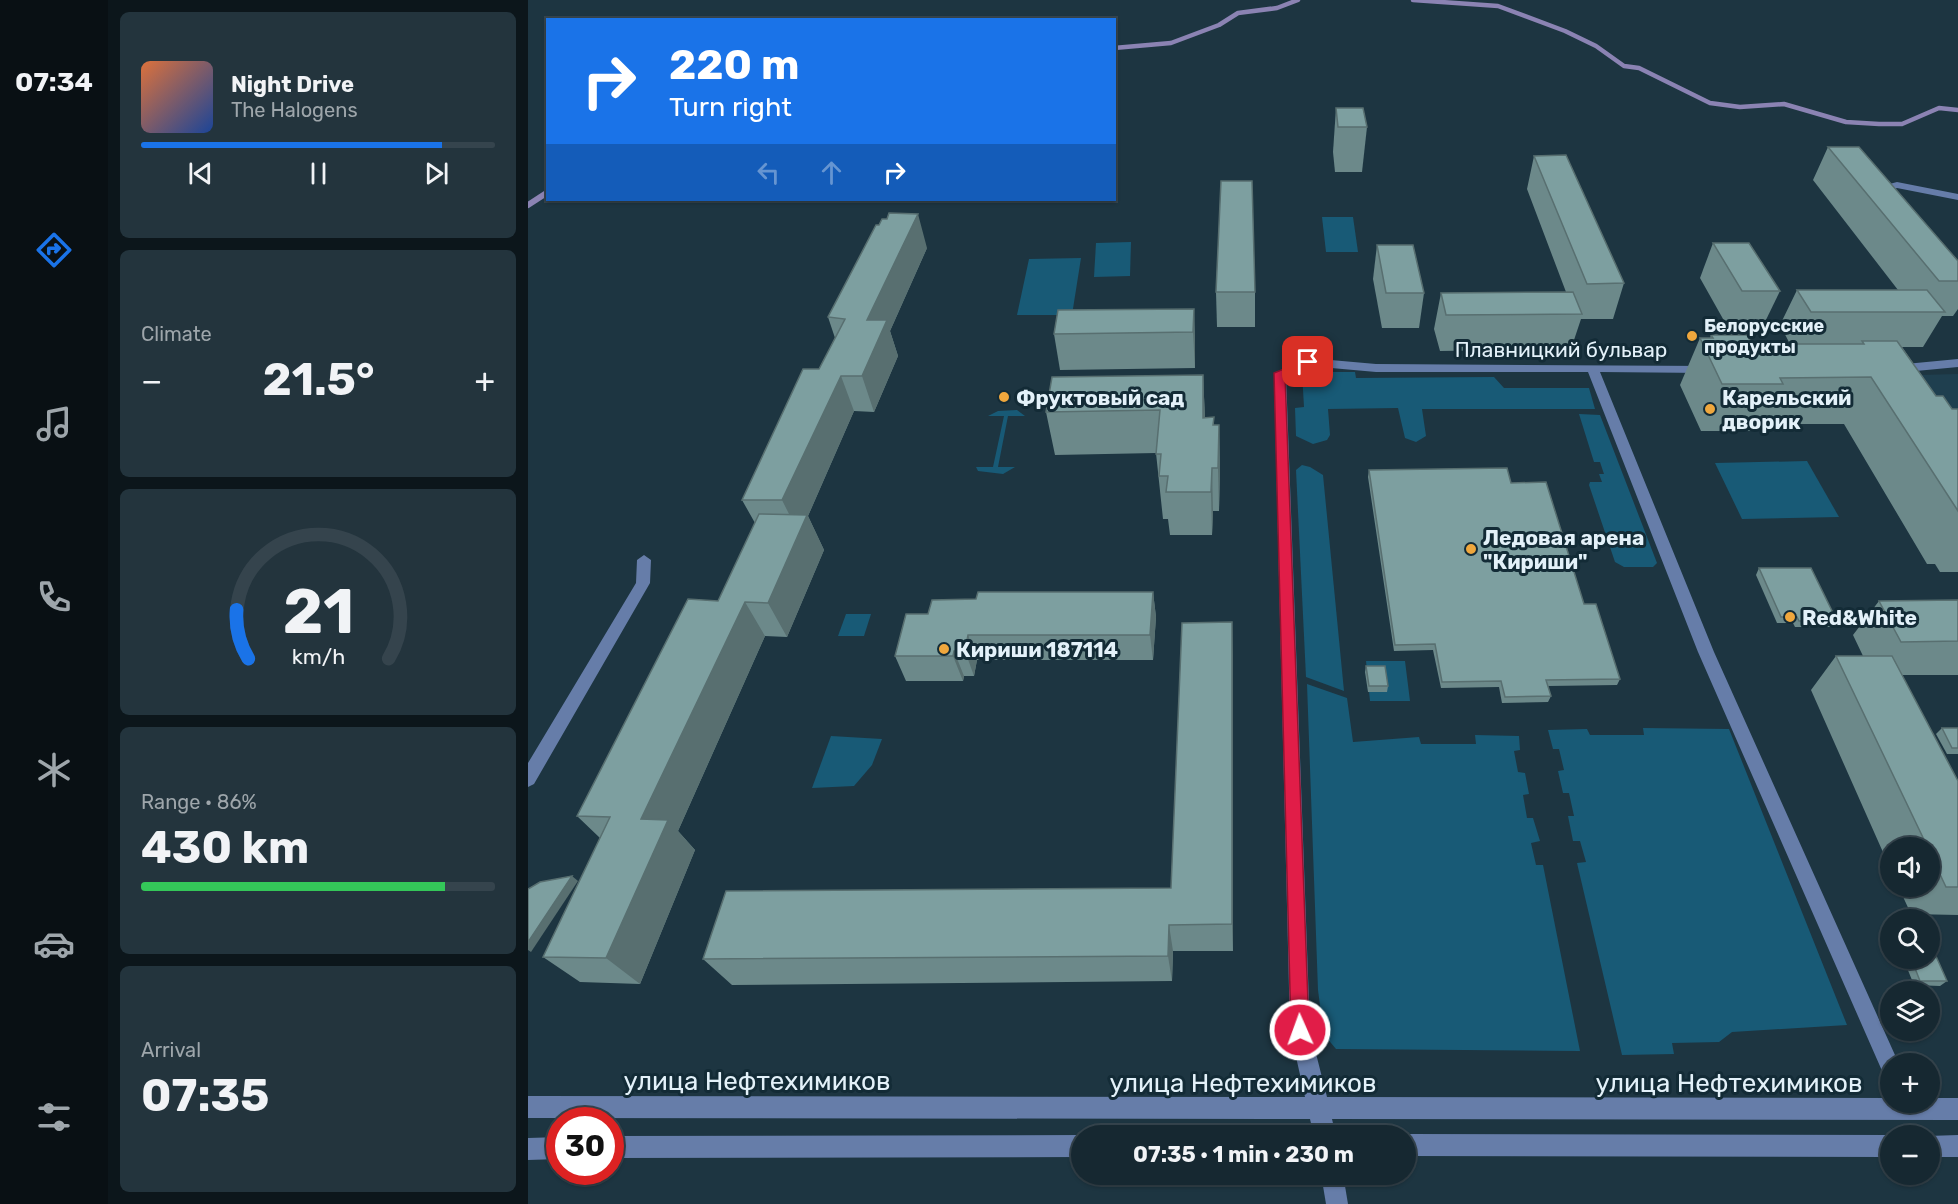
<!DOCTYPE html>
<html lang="en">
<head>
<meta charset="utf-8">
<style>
  :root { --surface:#162831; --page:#23343d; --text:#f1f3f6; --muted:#9ea6ab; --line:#35444d; --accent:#1a73e8 }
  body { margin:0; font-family:Rubik,sans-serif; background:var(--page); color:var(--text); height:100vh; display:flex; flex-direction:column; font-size:22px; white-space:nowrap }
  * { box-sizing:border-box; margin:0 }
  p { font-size:20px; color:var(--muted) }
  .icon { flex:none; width:33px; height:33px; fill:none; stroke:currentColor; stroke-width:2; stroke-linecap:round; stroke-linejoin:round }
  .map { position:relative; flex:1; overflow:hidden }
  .sheet { display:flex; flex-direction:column; gap:12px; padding:12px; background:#0c161b; width:420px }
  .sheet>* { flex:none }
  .hud { position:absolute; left:18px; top:18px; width:570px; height:183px; border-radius:0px; box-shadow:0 2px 4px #0004,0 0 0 2px var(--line); background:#1a73e8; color:#fff; overflow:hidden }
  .tools { position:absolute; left:1352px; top:837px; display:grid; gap:12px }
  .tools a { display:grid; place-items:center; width:60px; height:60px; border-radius:50%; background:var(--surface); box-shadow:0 2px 4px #0004,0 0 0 2px var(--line); font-size:30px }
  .speed { position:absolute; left:18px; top:1107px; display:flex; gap:12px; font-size:30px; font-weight:700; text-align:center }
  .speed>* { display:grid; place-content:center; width:78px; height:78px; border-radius:50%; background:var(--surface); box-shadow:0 2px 4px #0004,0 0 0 2px var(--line); line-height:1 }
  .speed .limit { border:9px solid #d22; background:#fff; color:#111 }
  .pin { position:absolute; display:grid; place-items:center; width:51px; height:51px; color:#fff; margin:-26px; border-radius:12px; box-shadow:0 3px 9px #0006 }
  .me { position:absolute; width:66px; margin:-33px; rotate:358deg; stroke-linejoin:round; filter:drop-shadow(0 0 4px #0008) }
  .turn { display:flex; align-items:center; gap:21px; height:126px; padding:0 24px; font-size:27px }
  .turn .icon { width:78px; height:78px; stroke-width:2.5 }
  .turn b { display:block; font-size:42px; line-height:51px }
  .lanes { display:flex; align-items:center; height:57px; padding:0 24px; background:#0003; justify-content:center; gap:30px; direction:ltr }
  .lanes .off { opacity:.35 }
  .big { font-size:45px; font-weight:700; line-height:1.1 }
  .sheet .card { flex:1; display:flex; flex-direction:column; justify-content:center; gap:9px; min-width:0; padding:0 21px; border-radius:9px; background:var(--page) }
  .sheet .dial { align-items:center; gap:0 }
  .dial svg { height:156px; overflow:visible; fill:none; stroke:var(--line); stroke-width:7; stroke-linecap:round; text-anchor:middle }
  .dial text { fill:var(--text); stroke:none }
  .song { display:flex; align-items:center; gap:18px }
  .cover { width:72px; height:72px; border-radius:9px; background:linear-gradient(135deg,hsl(20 70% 55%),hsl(220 70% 35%)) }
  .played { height:6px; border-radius:3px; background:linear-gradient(90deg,var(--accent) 85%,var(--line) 85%) }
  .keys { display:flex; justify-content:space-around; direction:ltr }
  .heat { display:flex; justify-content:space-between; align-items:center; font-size:33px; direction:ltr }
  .charge { height:9px; border-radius:4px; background:linear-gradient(90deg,#34c759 86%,var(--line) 0) }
  .trip { position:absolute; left:543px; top:1125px; width:345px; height:60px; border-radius:30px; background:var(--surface); box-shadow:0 2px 4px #0004,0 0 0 2px var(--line); font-weight:700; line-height:60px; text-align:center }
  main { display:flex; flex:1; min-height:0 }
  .tabs { display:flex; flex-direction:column; width:108px; justify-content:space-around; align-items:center; background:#091014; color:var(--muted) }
  .tabs .icon { width:42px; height:42px }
  .tabs .selected { color:var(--accent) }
  .tabs b { font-size:27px; color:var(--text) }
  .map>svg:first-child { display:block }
</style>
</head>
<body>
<main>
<nav class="tabs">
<b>07:34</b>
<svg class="icon selected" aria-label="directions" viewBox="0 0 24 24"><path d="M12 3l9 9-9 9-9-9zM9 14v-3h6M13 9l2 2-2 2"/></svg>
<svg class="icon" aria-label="music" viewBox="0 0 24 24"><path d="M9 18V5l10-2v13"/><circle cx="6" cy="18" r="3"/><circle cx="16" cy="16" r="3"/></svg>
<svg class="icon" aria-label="phone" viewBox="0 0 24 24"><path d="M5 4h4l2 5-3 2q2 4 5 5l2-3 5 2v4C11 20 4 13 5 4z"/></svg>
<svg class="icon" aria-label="climate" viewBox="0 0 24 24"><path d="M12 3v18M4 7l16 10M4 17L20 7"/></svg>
<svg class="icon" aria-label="car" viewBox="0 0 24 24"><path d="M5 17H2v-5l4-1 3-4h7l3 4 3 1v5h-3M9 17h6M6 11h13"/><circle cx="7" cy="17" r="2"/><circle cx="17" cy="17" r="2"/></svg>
<svg class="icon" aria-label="filters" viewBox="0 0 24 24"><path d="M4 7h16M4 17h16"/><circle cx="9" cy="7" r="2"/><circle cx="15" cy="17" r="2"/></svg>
</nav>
<section class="sheet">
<div class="card">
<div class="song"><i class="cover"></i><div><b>Night Drive</b><p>The Halogens</p></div></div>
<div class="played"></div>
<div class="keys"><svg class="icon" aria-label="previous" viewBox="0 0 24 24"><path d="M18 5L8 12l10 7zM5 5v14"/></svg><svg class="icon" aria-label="pause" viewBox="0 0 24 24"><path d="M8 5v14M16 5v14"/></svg><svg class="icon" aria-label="next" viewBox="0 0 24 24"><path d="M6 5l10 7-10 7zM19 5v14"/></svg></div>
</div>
<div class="card"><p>Climate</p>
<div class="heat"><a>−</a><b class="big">21.5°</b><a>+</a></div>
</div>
<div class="card dial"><svg viewBox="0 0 100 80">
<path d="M14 69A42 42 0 1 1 86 69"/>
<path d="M14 69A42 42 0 0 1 8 44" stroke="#1a73e8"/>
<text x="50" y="56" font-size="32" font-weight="700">21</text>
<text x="50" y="72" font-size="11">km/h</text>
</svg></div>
<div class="card"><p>Range · 86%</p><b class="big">430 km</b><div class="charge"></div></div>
<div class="card"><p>Arrival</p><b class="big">07:35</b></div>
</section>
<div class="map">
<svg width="1430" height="1204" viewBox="0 0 1430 1204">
  <rect width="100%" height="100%" fill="#1d3541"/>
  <!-- built -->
  <polygon fill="#1f3f4f" points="1430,374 1430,432 1390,375"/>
  <!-- green -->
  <g fill="#185a76">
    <polygon points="794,217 825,217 830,252 798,252"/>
    <polygon points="603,242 602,276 566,277 568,243"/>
    <polygon points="553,258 544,315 489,315 501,259"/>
    <polygon points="774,372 827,372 828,378 966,377 976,388 1061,388 1067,409 894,409 898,436 888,442 877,438 870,408 800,409 802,435 799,440 785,444 768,436 767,408 776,407"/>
    <polygon points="489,410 497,416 480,416 470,467 487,467 475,474 450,471 448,467 465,467 476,416 460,416 470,411"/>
    <polygon points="1051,414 1072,415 1129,563 1125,567 1096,567 1087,562 1061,485 1062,482 1074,482 1071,474 1076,474 1072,462 1066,462"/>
    <polygon points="1279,461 1311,517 1214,519 1187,463"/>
    <polygon points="774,465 782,467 795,475 816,691 778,677 768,470"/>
    <polygon points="318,614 343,614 336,636 310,636"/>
    <polygon points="838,661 877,661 882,701 842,701"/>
    <polygon points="779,684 819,698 825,742 891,737 893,744 948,744 947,735 991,736 992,750 986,751 990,772 997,773 1001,794 995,795 999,818 1005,818 1012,841 1003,843 1008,865 1015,865 1052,1051 808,1049 798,1037 794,1021 790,990"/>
    <polygon points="1115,728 1201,729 1319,1025 1204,1032 1191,1042 1144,1043 1146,1054 1094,1055 1049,863 1058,862 1052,841 1045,841 1040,816 1046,816 1041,793 1035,793 1030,771 1036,770 1031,749 1025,749 1020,730 1059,729 1062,735 1116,735"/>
    <polygon points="303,736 354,739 344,765 326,786 284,788"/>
  </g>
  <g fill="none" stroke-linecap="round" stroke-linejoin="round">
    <!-- stream-far1 -->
    <g stroke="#8b83b3" stroke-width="4.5">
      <polyline points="885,0 970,6 1037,31 1068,46 1096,66 1111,68 1182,103 1212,107 1256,104 1318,122 1351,124 1374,124 1411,108 1430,110"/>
      <polyline points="586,48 643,43 691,25 710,13 749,8 770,0"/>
    </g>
    <!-- stream -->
    <polyline stroke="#8b83b3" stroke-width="6" points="0,205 20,192"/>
    <!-- minor -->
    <g fill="#667da9" fill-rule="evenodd">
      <polygon points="1369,182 1430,194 1430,200 1369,188 1361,191 1365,200 1364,202 1356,202 1351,191 1354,186"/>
      <polygon points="780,358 848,364 1182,366 1182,372 1178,373 1072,372 1186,652 1371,1064 1362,1064 1362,1076 1355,1073 1170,652 1060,372 848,372 781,366 758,375 782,1030 799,1097 1362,1098 1362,1102 1401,1102 1401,1098 1430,1098 1430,1120 804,1119 808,1136 786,1136 782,1119 0,1118 0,1096 777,1097 762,1030 746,373"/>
      <polygon points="1430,359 1430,367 1367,373 1361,369 1367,365"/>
      <polygon points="116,555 123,560 122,583 6,784 0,787 0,763 108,583 109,560"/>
      <polygon points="878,1134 1362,1135 1363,1136 1362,1157 878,1156 878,1136 875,1136"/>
      <polygon points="554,1135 554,1157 82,1158 82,1136"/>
      <polygon points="1430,1135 1430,1157 1401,1157 1400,1136"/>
      <polygon points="32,1137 32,1159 0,1160 0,1138"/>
      <polygon points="793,1174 815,1174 820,1204 798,1204"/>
    </g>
  </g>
  <!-- wall -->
  <g fill="#6c898a">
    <polygon points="808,108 839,127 834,172 807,172 805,152"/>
    <polygon points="1300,147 1430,261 1430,309 1425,316 1414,316 1395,347 1374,347 1408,396 1424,409 1430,409 1430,572 1412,572 1407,564 1399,564 1316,424 1235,424 1232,431 1173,431 1152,385 1172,338 1182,338 1183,335 1224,344 1262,344 1252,325 1269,290 1370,290 1285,180"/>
    <polygon points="1006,156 1096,283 1085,319 1053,319 1043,349 912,351 906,329 913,293 1038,292 999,189"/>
    <polygon points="1185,243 1252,291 1235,326 1199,326 1172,278"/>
    <polygon points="849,245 896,293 891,328 854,328 845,279"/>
    <polygon points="399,248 362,331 370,356 346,412 326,411 280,516 296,550 259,637 237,636 150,831 167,850 112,984 52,982 15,957 72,838 49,816 190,601 227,523 214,500 291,369 307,338 300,317"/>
    <polygon points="688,292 727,292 727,327 689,327"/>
    <polygon points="666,309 667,344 667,368 532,370 526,334"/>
    <polygon points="675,375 677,418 686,417 686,425 691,425 692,468 691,511 685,511 684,535 642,535 640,519 635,519 628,453 527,455 518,412"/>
    <polygon points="841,470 983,483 1056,604 1092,679 1089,685 1020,686 1023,696 1020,702 974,703 971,687 913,688 905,650 866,651 840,477"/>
    <polygon points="1231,568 1309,621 1304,627 1267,627 1265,623 1249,623 1228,575"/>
    <polygon points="625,592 628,617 625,660 449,660 446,676 436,676 435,681 378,681 367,656 400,614 448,599"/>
    <polygon points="1430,600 1430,675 1374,675 1430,781 1430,915 1383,914 1370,886 1401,886 1401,848 1362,848 1362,868 1283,690 1308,656 1335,656 1325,635 1351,601"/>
    <polygon points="704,622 705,951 645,951 644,981 204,985 175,959 643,888"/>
    <polygon points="838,666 860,686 859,692 840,692 837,672"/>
    <polygon points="1414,728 1430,728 1430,754 1419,754 1408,734"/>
    <polygon points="1375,958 1401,958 1419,981 1412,986 1386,985"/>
  </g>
  <!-- shaded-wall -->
  <g fill="#586f70">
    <polygon points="390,214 399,248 362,331 370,356 346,412 334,376 339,320"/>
    <polygon points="666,309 667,344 667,368 665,332"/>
    <polygon points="675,375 677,418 675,418"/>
    <polygon points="313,376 326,411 280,516 296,550 259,637 240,603 271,534 254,500"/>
    <polygon points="691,425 692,468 691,511 690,468"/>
    <polygon points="684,468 685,511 684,535 683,492"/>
    <polygon points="625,592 628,617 625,660 622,635"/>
    <polygon points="217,602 237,636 150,831 167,850 112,984 78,958 113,819"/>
    <polygon points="704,622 705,656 705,951 704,924"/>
    <polygon points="440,635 449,660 446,676 437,651"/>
    <polygon points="426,651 436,676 435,681 425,656"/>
    <polygon points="44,876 50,881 3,952 0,950 0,942"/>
    <polygon points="641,925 645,951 644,981 640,956"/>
  </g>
  <!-- building -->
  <g fill="#7d9fa0" stroke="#586f70" stroke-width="1.5">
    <polygon points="808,108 835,108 839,127 810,127"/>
    <polygon points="1300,147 1331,147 1430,261 1430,281 1411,281"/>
    <polygon points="1038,155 1096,283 1059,284 1006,156"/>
    <polygon points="693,181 724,181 727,292 688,292"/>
    <polygon points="361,213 390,214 339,320 359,320 334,376 313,376 254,500 214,500 275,369 291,369 317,319 300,317 348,225 351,225 354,219 359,219"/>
    <polygon points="1185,243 1221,243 1252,291 1214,291"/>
    <polygon points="849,245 885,245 896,293 858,293"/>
    <polygon points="1269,290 1399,290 1417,312 1283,312"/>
    <polygon points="1045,292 1054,314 918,315 913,293"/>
    <polygon points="666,309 665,332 526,334 530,310"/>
    <polygon points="1183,335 1219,335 1224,344 1336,344 1334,341 1369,341 1408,396 1415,396 1424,409 1430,409 1430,511 1343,377 1252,378 1255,384 1194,384 1172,338 1185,338"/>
    <polygon points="675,375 675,418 686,417 685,425 691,425 690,468 684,468 683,492 638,492 640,476 631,476 633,454 628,454 632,410 518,412 524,377"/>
    <polygon points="979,468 983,483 1018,482 1056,604 1068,604 1092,679 1018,680 1023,696 977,697 973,681 914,682 907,644 867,645 841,470"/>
    <polygon points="231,514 279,515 240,603 217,602 113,819 140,820 78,958 15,957 82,817 49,816 160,599 190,601"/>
    <polygon points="1231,568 1283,568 1309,621 1271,621 1269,617 1253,617"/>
    <polygon points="450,592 625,592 622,635 440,635 437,651 426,651 425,656 367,656 378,614 400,614 404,600 448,599"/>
    <polygon points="1430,600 1430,641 1373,642 1351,601"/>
    <polygon points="704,622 704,924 641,925 640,956 175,959 198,891 643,888 654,623"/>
    <polygon points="1308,656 1364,656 1430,781 1430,887 1418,887 1401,851 1401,848 1400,848"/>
    <polygon points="838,666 857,666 860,686 841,686"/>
    <polygon points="1414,728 1430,728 1430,748 1424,748"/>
    <polygon points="44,876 0,942 0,889 12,882"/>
    <polygon points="1401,945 1403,945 1419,981 1392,981 1383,958 1401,958"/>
  </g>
  <!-- route -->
  <polygon fill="#e11d48" stroke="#92132f" stroke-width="1.5" points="780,359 785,362 784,365 757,375 781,1030 778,1036 772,1039 765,1036 763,1030 746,373"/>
  <!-- markers -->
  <g fill="#efa73d" stroke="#132b36" stroke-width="2">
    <circle cx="1164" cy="336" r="6"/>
    <circle cx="476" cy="397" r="6"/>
    <circle cx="1182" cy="409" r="6"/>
    <circle cx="943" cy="549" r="6"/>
    <circle cx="1262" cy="617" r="6"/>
    <circle cx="416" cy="649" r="6"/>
  </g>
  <g text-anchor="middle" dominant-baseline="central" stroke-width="6" stroke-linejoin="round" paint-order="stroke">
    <!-- far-poi labels -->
    <g font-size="18" font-weight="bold" fill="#e3f1f9" stroke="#132b36" text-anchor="start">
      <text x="1176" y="326">Белорусские<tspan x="1176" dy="21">продукты</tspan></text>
    </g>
    <!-- street labels -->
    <g font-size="21" fill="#e3f1f9" stroke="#132b36">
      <text x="1033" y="349">Плавницкий бульвар</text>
    </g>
    <!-- poi labels -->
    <g font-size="21" font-weight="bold" fill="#e3f1f9" stroke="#132b36" text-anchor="start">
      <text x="488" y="397">Фруктовый сад</text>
      <text x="1194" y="397">Карельский<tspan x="1194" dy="24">дворик</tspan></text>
      <text x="955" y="537">Ледовая арена<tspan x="955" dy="24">"Кириши"</tspan></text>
      <text x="1274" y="617">Red&amp;White</text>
      <text x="428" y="649">Кириши 187114</text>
    </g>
    <!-- near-street labels -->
    <g font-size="26" fill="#e3f1f9" stroke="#132b36">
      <text x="229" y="1081">улица Нефтехимиков</text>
      <text x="715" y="1083">улица Нефтехимиков</text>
      <text x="1201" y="1083">улица Нефтехимиков</text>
    </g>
  </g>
</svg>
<div class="tools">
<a><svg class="icon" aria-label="sound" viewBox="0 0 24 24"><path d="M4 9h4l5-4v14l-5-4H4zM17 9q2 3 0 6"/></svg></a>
<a><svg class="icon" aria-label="search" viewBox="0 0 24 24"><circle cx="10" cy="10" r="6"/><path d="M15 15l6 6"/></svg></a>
<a><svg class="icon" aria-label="layers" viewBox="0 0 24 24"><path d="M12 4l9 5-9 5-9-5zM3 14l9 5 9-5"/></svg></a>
<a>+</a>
<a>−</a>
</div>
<div class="speed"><div class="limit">30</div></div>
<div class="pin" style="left:780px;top:362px;background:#d93025"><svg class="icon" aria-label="arrive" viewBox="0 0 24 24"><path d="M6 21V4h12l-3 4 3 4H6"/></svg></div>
<svg class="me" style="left:772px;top:1030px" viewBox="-20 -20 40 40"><circle r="17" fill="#e11d48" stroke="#fff" stroke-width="3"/><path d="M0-11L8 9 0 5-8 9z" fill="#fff"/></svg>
<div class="trip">07:35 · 1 min · 230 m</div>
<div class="hud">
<div class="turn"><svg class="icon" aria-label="right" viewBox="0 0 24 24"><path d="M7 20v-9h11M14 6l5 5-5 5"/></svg><div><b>220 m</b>Turn right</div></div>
<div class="lanes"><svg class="icon off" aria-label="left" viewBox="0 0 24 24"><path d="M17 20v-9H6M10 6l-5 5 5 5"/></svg><svg class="icon off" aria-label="ahead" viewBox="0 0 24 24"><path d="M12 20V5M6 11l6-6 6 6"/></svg><svg class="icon" aria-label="right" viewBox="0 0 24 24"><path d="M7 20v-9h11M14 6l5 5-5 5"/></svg></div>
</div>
</div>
</main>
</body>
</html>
